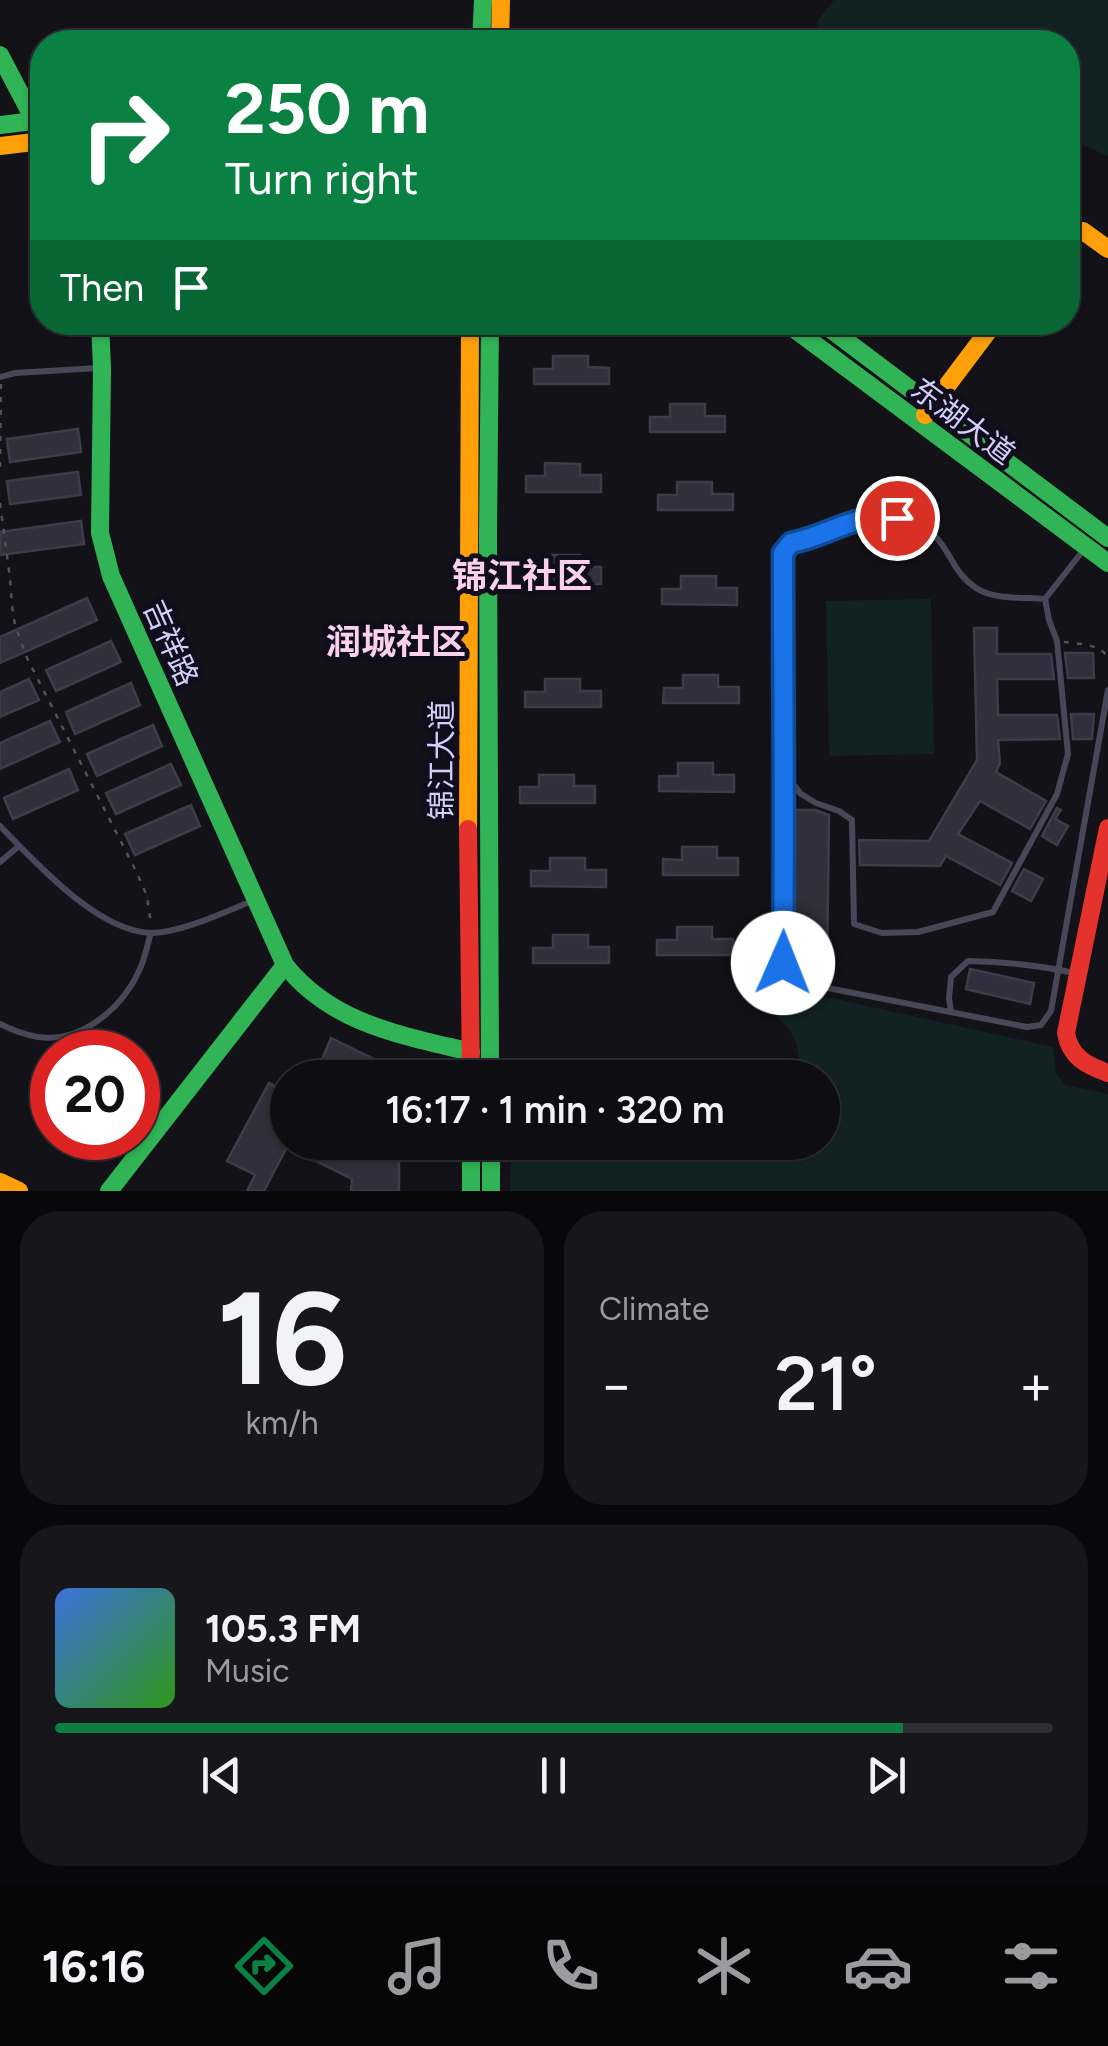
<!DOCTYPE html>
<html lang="en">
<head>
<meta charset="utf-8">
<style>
  :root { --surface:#0e0e12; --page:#17171b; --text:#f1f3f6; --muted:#9b9c9f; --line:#2e2e32; --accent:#0b8043 }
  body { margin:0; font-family:Figtree,"Noto Sans SC",sans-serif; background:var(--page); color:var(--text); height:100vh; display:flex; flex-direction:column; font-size:38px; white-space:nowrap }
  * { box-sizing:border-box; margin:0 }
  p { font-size:32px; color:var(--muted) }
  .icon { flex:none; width:55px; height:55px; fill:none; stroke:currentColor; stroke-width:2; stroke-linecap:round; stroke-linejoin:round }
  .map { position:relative; height:1191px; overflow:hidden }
  .side { display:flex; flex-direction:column; gap:20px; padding:20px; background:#08080a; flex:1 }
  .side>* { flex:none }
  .guide { position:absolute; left:30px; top:30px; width:1050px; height:305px; border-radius:40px; box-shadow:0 2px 8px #0004,0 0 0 2px var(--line); background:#0b8043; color:#fff; overflow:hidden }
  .speed { position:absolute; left:30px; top:1030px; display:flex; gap:20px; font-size:50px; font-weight:700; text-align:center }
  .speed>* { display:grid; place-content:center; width:130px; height:130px; border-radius:50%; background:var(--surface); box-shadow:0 2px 8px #0004,0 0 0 2px var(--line); line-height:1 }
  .speed .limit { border:15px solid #d22; background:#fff; color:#111 }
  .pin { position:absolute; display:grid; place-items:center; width:85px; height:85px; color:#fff; margin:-42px; border:5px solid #fff; border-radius:50%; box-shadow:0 2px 10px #0007 }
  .me { position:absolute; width:110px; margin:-55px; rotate:1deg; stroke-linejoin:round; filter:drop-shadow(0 0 8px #0008) }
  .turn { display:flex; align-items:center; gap:35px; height:210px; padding:0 30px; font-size:45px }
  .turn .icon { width:130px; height:130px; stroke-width:2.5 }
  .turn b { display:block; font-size:70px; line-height:85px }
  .then { display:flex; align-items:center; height:95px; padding:0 30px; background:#0003; gap:20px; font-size:38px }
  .big { font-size:75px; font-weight:600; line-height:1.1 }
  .side .widget { flex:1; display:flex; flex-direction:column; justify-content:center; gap:15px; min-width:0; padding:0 35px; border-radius:40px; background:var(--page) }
  .side .dial { align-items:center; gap:0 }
  .dial b { font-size:130px; line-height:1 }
  .song { display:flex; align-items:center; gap:30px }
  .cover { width:120px; height:120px; border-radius:15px; background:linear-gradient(135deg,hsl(220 70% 55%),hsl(110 70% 35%)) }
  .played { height:10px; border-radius:5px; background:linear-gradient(90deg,var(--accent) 85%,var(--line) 85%) }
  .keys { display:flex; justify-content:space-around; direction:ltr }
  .heat { display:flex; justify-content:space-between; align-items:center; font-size:55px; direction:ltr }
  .side .tiles { flex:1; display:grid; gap:20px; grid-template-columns:1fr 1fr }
  .widget:last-child { grid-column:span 2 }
  .trip { position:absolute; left:270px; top:1060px; width:570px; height:100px; border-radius:50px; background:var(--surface); box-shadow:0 2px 8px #0004,0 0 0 2px var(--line); font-weight:600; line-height:100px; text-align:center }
  .tab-bar { display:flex; height:160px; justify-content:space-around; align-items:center; background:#060607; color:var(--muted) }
  .tab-bar .icon { width:70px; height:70px }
  .tab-bar .active { color:var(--accent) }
  .tab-bar b { font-size:45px; color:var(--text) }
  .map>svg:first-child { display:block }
</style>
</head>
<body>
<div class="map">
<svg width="1108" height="1191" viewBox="0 0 1108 1191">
  <rect width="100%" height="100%" fill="#121218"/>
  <!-- green -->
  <g fill="#122222">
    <polygon points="834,0 1108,0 1108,156 1068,138 1068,42 821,42 816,23"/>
    <polygon points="931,599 934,754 829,756 826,601"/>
    <path d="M772 985 1053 1047 1056 1073 1065 1085 1108 1094V1191H510L511 1143 822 1142V1078L791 1077C809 1048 790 1028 768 1008Z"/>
    <polygon points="599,1063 631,1077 529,1077 537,1073"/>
  </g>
  <!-- building -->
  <g fill="#302f3b" stroke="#3e3c4b" stroke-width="2.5">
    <polygon points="553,356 588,356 588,367 609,368 609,384 534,384 534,369 553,369"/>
    <polygon points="670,404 705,404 705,416 725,416 725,432 650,432 650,417 670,417"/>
    <polygon points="78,429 81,452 10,462 7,439"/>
    <polygon points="545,463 580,464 580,475 601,475 601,492 526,492 526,476 545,476"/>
    <polygon points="78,472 81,495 10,504 7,481"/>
    <polygon points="677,482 712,482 712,494 733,494 733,510 658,510 658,495 677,495"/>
    <polygon points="81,521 84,544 0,555 0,532"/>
    <polygon points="545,555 580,555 580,567 601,567 601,584 526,583 526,568 545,568"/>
    <polygon points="681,576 716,576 716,588 737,588 737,605 662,604 662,589 681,589"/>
    <polygon points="87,598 97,620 0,663 0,637"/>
    <polygon points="974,628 997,628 997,654 1051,654 1054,679 997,679 998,715 1057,715 1060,739 998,740 1000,763 996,772 1046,801 1030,829 980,801 958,834 1012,863 1000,885 946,856 940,866 860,865 859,840 929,841 977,760"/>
    <polygon points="111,641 121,662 56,691 46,670"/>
    <polygon points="1065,653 1093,653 1094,678 1068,678"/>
    <polygon points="683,675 718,675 718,687 739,687 739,703 663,703 664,688 683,688"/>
    <polygon points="29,679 39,700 0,717 0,692"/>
    <polygon points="545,679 580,679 580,691 601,691 601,707 525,707 525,692 545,692"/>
    <polygon points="131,683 140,705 75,734 66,712"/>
    <polygon points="1071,714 1094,714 1092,739 1073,739"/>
    <polygon points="50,721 60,742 0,769 0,743"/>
    <polygon points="153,725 162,746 97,776 87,754"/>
    <polygon points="678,763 713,763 713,775 734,775 734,792 659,791 659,776 678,776"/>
    <polygon points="171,764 181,785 116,814 106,793"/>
    <polygon points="69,769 78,790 13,819 4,798"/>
    <polygon points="539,775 574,775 574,786 595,786 595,803 520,803 520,787 539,787"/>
    <polygon points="191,805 200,826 135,855 125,834"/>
    <polygon points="1057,808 1061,810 1055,819 1068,826 1057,845 1042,836"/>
    <polygon points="793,810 815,810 829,815 827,967 792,967"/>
    <polygon points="682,847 717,847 717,858 738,858 738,875 663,875 663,859 682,860"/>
    <polygon points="550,858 585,858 585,870 606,870 606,887 531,886 531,871 550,871"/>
    <polygon points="1024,869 1043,879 1031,901 1012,891"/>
    <polygon points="677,927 712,927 712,939 733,939 733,955 657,955 657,940 677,940"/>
    <polygon points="553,935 588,935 588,947 609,947 609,963 533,963 533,948 553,948"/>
    <polygon points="970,969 1034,983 1030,1004 966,989"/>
    <polygon points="331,1038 413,1078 336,1078 318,1069"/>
    <polygon points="269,1083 288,1092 288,1142 399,1142 399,1191 351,1191 352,1179 287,1147 264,1191 247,1191 255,1175 227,1161"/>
  </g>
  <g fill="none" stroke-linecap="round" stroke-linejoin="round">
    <!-- path -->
    <g stroke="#49565f" stroke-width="2.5" stroke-dasharray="5 8" stroke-linecap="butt">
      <polyline points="0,467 1,383"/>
      <polyline points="0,503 10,578 12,606 15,625 27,658 137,873 147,896 151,924"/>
      <path d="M1064 642C1080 644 1099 644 1108 657"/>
    </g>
    <!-- lane -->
    <g stroke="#474759" stroke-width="6">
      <polyline points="0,377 15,373 98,368"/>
      <path d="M1045 599 1049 620 1057 641 1068 754 1057 794 993 912 918 932 882 933 854 924 852 820 839 811 816 803 801 794 792 783 786 772 783 731V553L791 543C819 537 844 519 873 516 883 515 894 517 904 520 954 534 943 566 976 588 994 600 1024 597 1045 599L1085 548"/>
      <polyline points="786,773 785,975 792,981 1027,1027 1041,1025 1051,1011 1108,690"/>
      <path d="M0 826C35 862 97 931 151 933 181 933 226 911 255 900"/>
      <polyline points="0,862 19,846"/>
      <path d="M951 1012 949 998 951 977 968 961C1006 962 1041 965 1078 974"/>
      <path d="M0 1024C12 1030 25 1035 38 1037 82 1043 122 1008 139 971 145 959 147 945 151 933"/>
    </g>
    <!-- fast -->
    <g stroke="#30b455" stroke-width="18">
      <polyline points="481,42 483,0"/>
      <polyline points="0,55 42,135"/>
      <polyline points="0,125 42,120"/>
      <path d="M100 322 102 368 100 533 111 576 285 965C332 1024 401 1035 471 1052"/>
      <polyline points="490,322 488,534 490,1078"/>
      <polyline points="785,322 1108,563"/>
      <polyline points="821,322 1108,538"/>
      <polyline points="471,1142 471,1191"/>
      <polyline points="491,1142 491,1191"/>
      <polyline points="109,1191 285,965"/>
    </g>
    <!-- slow -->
    <g stroke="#ff9f0a" stroke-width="18">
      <polyline points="500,42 501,0"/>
      <polyline points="0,146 42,141"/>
      <polyline points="1068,239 1083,231 1108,249"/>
      <polyline points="925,415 995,322"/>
      <polyline points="468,829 470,322"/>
      <polyline points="0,1182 19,1191"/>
    </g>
    <!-- jam -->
    <g stroke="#e5322d" stroke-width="18">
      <path d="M1108 828 1066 1033C1070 1057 1086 1065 1108 1073"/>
      <polyline points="468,829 471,1078"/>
    </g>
  </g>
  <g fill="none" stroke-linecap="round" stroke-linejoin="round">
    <!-- route casing -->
    <g stroke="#114b97" stroke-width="25">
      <path id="route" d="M783 963C785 826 783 690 783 553L791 543C832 535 852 513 897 518"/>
    </g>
    <!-- route -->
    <use href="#route" stroke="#1a73e8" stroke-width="18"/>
  </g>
  <g text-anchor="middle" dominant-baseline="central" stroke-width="10" stroke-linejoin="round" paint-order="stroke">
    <!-- street labels -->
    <g font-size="30" fill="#d2cff9" stroke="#100e1c">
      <text transform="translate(963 421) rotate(37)">东湖大道</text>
      <text transform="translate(171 643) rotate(66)">吉祥路</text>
      <text transform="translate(441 760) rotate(-90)">锦江大道</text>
    </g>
    <!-- quarter labels -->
    <g font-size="35" font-weight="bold" fill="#fad0ec" stroke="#100e1c">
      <text x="522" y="576">锦江社区</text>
      <text x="396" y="642">润城社区</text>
    </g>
  </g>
</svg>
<div class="speed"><div class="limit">20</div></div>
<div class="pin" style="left:897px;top:518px;background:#d93025"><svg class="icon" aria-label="arrive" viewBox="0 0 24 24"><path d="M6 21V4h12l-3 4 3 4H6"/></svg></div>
<svg class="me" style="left:783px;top:963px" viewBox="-20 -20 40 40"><circle r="19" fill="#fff"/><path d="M0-13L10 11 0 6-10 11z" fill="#1a73e8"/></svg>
<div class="trip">16:17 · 1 min · 320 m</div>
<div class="guide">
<div class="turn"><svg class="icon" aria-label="right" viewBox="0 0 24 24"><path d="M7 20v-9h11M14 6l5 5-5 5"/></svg><div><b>250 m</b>Turn right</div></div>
<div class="then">Then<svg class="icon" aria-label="arrive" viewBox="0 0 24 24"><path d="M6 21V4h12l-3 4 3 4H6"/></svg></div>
</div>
</div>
<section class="side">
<div class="tiles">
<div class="widget dial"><b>16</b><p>km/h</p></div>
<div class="widget"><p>Climate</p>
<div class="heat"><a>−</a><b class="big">21°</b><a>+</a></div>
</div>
<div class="widget">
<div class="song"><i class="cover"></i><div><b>105.3 FM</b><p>Music</p></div></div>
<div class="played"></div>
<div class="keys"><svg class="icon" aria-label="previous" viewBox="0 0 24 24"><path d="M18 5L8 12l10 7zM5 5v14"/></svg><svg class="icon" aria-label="pause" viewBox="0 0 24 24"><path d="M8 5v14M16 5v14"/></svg><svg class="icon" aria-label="next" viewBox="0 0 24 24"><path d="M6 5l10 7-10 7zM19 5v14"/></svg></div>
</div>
</div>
</section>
<nav class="tab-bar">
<b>16:16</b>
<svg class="icon active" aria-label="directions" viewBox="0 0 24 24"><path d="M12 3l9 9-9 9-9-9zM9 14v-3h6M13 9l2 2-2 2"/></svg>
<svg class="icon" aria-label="music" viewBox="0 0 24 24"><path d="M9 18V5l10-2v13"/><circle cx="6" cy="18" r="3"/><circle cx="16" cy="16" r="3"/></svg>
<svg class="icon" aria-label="phone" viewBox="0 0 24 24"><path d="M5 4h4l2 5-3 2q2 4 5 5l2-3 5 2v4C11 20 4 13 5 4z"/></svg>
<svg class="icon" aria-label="climate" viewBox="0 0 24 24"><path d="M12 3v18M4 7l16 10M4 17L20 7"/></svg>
<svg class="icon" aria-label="car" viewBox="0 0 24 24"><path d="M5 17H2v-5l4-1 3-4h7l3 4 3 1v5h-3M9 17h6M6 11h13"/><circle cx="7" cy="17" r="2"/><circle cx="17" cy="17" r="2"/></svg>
<svg class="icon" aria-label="filters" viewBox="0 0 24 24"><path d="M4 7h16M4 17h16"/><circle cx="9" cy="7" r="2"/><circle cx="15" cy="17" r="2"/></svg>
</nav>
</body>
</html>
